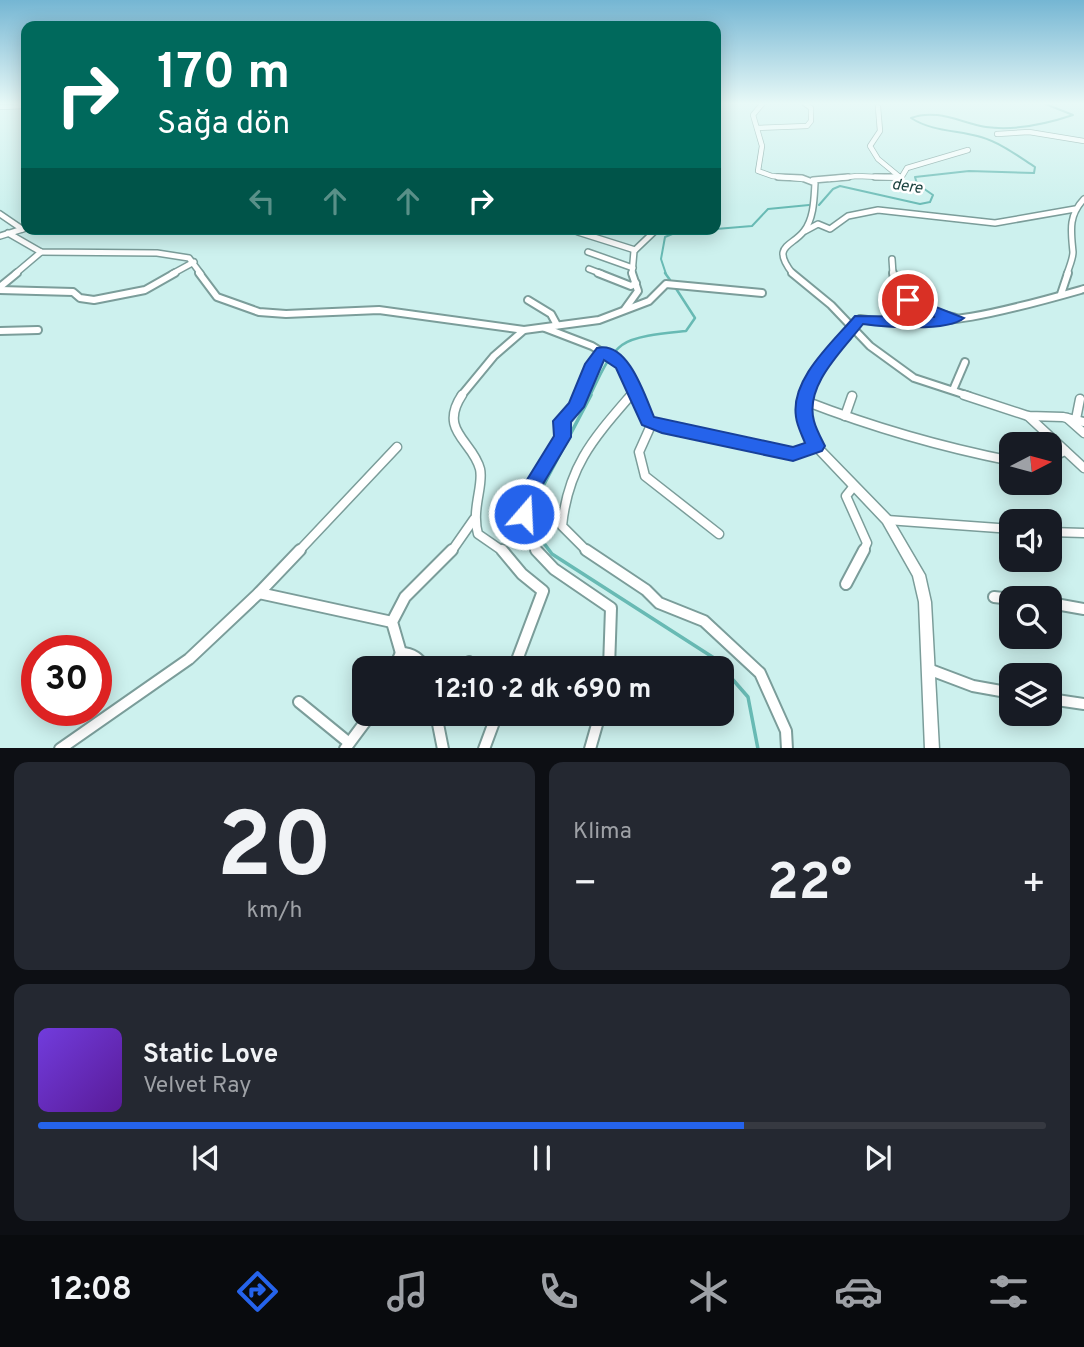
<!DOCTYPE html>
<html lang="tr">
<head>
<meta charset="utf-8">
<style>
  :root { --surface:#171b24; --page:#242831; --text:#f1f3f6; --muted:#9ea1a6; --line:#363941; --accent:#2563eb }
  body { margin:0; font-family:Overpass,sans-serif; background:var(--page); color:var(--text); height:100vh; display:flex; flex-direction:column; font-size:26px; white-space:nowrap }
  * { box-sizing:border-box; margin:0 }
  p { font-size:23px; color:var(--muted) }
  .icon { flex:none; width:38px; height:38px; fill:none; stroke:currentColor; stroke-width:2; stroke-linecap:round; stroke-linejoin:round }
  .map { position:relative; height:748px; overflow:hidden }
  .side { display:flex; flex-direction:column; gap:14px; padding:14px; background:#0d0f14; flex:1 }
  .side>* { flex:none }
  .top-card { position:absolute; left:21px; top:21px; width:700px; height:214px; border-radius:14px; box-shadow:0 4px 18px #0003; background:#00695c; color:#fff; overflow:hidden }
  .needle { width:46px; rotate:84deg }
  .tools { position:absolute; left:999px; top:432px; display:grid; gap:14px }
  .tools a { display:grid; place-items:center; width:63px; height:63px; border-radius:14px; background:var(--surface); box-shadow:0 4px 18px #0003; font-size:35px }
  .speed { position:absolute; left:21px; top:635px; display:flex; gap:14px; font-size:35px; font-weight:700; text-align:center }
  .speed>* { display:grid; place-content:center; width:91px; height:91px; border-radius:50%; background:var(--surface); box-shadow:0 4px 18px #0003; line-height:1 }
  .speed .limit { border:10px solid #d22; background:#fff; color:#111 }
  .pin { position:absolute; display:grid; place-items:center; width:60px; height:60px; color:#fff; margin:-30px; border:4px solid #fff; border-radius:50%; box-shadow:0 2px 7px #0007 }
  .me { position:absolute; width:77px; margin:-38px; rotate:19deg; stroke-linejoin:round; filter:drop-shadow(0 0 5px #0008) }
  .turn { display:flex; align-items:center; gap:24px; height:147px; padding:0 21px; font-size:32px }
  .turn .icon { width:91px; height:91px; stroke-width:2.5 }
  .turn b { display:block; font-size:49px; line-height:60px }
  .lanes { display:flex; align-items:center; height:66px; padding:0 21px; background:#0003; justify-content:center; gap:35px; direction:ltr }
  .lanes .off { opacity:.35 }
  .big { font-size:52px; font-weight:700; line-height:1.1 }
  .side .widget { flex:1; display:flex; flex-direction:column; justify-content:center; gap:10px; min-width:0; padding:0 24px; border-radius:14px; background:var(--page) }
  .side .dial { align-items:center; gap:0 }
  .dial b { font-size:91px; line-height:1 }
  .song { display:flex; align-items:center; gap:21px }
  .cover { width:84px; height:84px; border-radius:10px; background:linear-gradient(135deg,hsl(260 70% 55%),hsl(270 70% 35%)) }
  .played { height:7px; border-radius:4px; background:linear-gradient(90deg,var(--accent) 70%,var(--line) 70%) }
  .keys { display:flex; justify-content:space-around; direction:ltr }
  .heat { display:flex; justify-content:space-between; align-items:center; font-size:38px; direction:ltr }
  .side .tiles { flex:1; display:grid; gap:14px; grid-template-columns:1fr 1fr }
  .widget:last-child { grid-column:span 2 }
  .trip { position:absolute; left:352px; top:656px; width:382px; height:70px; border-radius:14px; background:var(--surface); box-shadow:0 4px 18px #0003; font-weight:700; line-height:70px; text-align:center }
  .menu { display:flex; height:112px; justify-content:space-around; align-items:center; background:#090b0e; color:var(--muted) }
  .menu .icon { width:49px; height:49px }
  .menu .on { color:var(--accent) }
  .menu b { font-size:32px; color:var(--text) }
  .map>svg:first-child { display:block }
</style>
</head>
<body>
<div class="map">
<svg width="1084" height="749" viewBox="0 0 1084 749">
  <rect width="100%" height="100%" fill="#cdf1ee"/>
  <g fill="none" stroke-linecap="round" stroke-linejoin="round">
    <!-- stream-far2 -->
    <g stroke="#68bab4" stroke-width="2">
      <path d="M819 205 833 189 840 186 920 204 930 202 933 195 917 184 915 177 969 171 1034 173 1035 167C1018 156 1001 143 981 137 957 130 933 132 911 118 937 108 961 123 986 127 1015 131 1046 124 1073 115L1043 103"/>
      <polyline points="716,229 752,226 768,209 809,205"/>
      <polyline points="666,274 661,259 665,237 682,230 715,229"/>
    </g>
    <!-- stream-far1 -->
    <g stroke="#68bab4" stroke-width="2.5">
      <polyline points="665,273 670,280"/>
      <path d="M590 396C598 380 607 356 622 345 636 335 668 333 686 331L695 318 675 287"/>
    </g>
    <!-- stream -->
    <polyline stroke="#68bab4" stroke-width="3.5" points="591,395 531,509 531,526 552,554 714,658 748,697 758,749"/>
    <!-- minor-far4 casing -->
    <g stroke="#7b9d9a" stroke-width="6">
      <g id="minor-far4">
        <polyline points="763,103 753,115 762,146 758,171 772,176 803,179"/>
        <polyline points="0,107 26,106"/>
        <polyline points="757,128 807,126 811,121 811,108 804,103"/>
        <polyline points="997,134 1029,132 1084,141"/>
        <polyline points="901,178 907,168 968,150"/>
        <polyline points="829,179 857,176 901,178 878,159 870,146 880,131 878,107"/>
      </g>
    </g>
    <!-- minor-far3 casing -->
    <g stroke="#7b9d9a" stroke-width="8">
      <g id="minor-far3">
        <path d="M778 177 802 178 815 183C814 199 814 218 804 231 792 247 770 245 793 274"/>
        <polyline points="875,177 900,177"/>
        <polyline points="813,180 848,177"/>
        <polyline points="0,214 22,229"/>
        <polyline points="805,231 818,224 830,229 848,216 878,210 995,223 1075,209"/>
        <polyline points="578,232 635,250"/>
        <polyline points="8,233 41,252 157,253 189,258 201,274"/>
        <polyline points="0,236 26,228"/>
        <polyline points="588,252 633,268"/>
        <polyline points="892,259 893,274"/>
        <polyline points="589,269 602,274"/>
        <polyline points="15,274 41,252"/>
        <polyline points="172,274 194,262"/>
        <polyline points="632,274 634,251 657,229"/>
        <path d="M1067 274C1069 267 1073 259 1073 252 1071 231 1068 216 1084 199"/>
      </g>
    </g>
    <!-- minor-far2 casing -->
    <g stroke="#7b9d9a" stroke-width="10">
      <g id="minor-far2">
        <polyline points="199,273 217,297 259,312 286,314 379,310 524,330"/>
        <polyline points="598,273 631,286 636,283"/>
        <polyline points="792,273 831,305 870,346 914,378 969,396"/>
        <path d="M893 273C897 305 929 311 956 318"/>
        <polyline points="0,287 17,273"/>
        <polyline points="0,290 73,292 80,298 94,300 145,290 175,273"/>
        <polyline points="1061,294 1068,273"/>
        <polyline points="528,300 551,314 557,325"/>
        <polyline points="625,309 638,291 632,273"/>
        <polyline points="545,328 592,346 623,365 637,396"/>
        <path d="M851 328 860 319C938 331 1010 310 1084 289"/>
        <polyline points="0,331 38,330"/>
        <polyline points="953,390 965,362"/>
        <polyline points="461,396 494,356 524,330 599,320 649,301 666,284 762,293"/>
        <polyline points="580,396 593,364 602,352"/>
        <polyline points="630,396 634,391"/>
      </g>
    </g>
    <!-- minor-far1 casing -->
    <g stroke="#7b9d9a" stroke-width="11">
      <g id="minor-far1">
        <path d="M462 395C438 431 473 441 480 469 484 485 471 509 478 534L504 552"/>
        <polyline points="636,395 648,421 662,427 793,454 816,446"/>
        <polyline points="964,395 1028,416 1063,417 1084,422"/>
        <path d="M805 401C872 427 941 447 1012 461"/>
        <polyline points="845,416 852,396"/>
        <polyline points="1028,416 1084,468"/>
        <polyline points="1067,418 1084,433"/>
        <polyline points="1076,419 1080,399"/>
        <polyline points="652,423 639,452 645,476 719,534"/>
        <polyline points="1050,458 1065,451"/>
        <polyline points="854,486 846,496 867,543 863,552"/>
        <polyline points="887,520 1012,529"/>
        <polyline points="1050,532 1084,533"/>
        <polyline points="298,552 397,447"/>
        <polyline points="451,552 474,519"/>
        <path d="M537 552C509 509 538 485 557 447 561 439 559 428 562 421 566 412 576 407 581 395"/>
        <path d="M588 552 562 526C568 466 594 438 631 395"/>
      </g>
    </g>
    <!-- minor casing -->
    <g stroke="#7b9d9a" stroke-width="14">
      <g id="minor">
        <polyline points="300,550 259,593 392,622"/>
        <polyline points="502,550 522,574 543,591 514,668"/>
        <polyline points="536,550 554,569 611,608 609,668"/>
        <polyline points="586,550 646,590 659,603 704,621 760,673 786,731 787,749"/>
        <polyline points="846,584 864,550"/>
        <polyline points="994,597 1012,599"/>
        <polyline points="1050,603 1084,609"/>
        <polyline points="401,653 392,622 405,597 452,550"/>
        <path d="M394 668 401 653C413 653 419 659 426 668"/>
        <polyline points="465,668 469,662 470,668"/>
        <polyline points="928,669 973,686 1012,693"/>
        <polyline points="1050,699 1084,704"/>
        <polyline points="299,702 348,742"/>
        <polyline points="436,714 443,749"/>
        <polyline points="60,749 189,659 259,593"/>
        <polyline points="345,749 371,714"/>
        <polyline points="484,749 497,714"/>
        <polyline points="590,749 600,714"/>
      </g>
    </g>
    <!-- tertiary casing -->
    <g stroke="#7b9d9a" stroke-width="3">
      <polygon id="tertiary" points="848,326 851,326 855,328 820,374 809,405 810,419 820,444 891,517 925,575 931,602 939,749 925,749 919,602 913,576 883,523 813,449 800,419 799,405 812,373"/>
    </g>
    <!-- minor-far4 -->
    <use href="#minor-far4" stroke="#fff" stroke-width="4.5"/>
    <!-- minor-far3 -->
    <use href="#minor-far3" stroke="#fff" stroke-width="5"/>
    <!-- minor-far2 -->
    <use href="#minor-far2" stroke="#fff" stroke-width="6"/>
    <!-- minor-far1 -->
    <use href="#minor-far1" stroke="#fff" stroke-width="8"/>
    <!-- minor -->
    <use href="#minor" stroke="#fff" stroke-width="10"/>
    <!-- tertiary -->
    <use href="#tertiary" fill="#fff" fill-rule="evenodd"/>
  </g>
  <!-- sky -->
  <linearGradient id="sky" x2="0" y2="1"><stop stop-color="#75b6d3"/><stop offset="0.5" stop-color="#e8f9f7"/><stop offset="1" stop-color="#e8f9f7" stop-opacity="0"/></linearGradient>
  <rect width="1084" height="207" fill="url(#sky)"/>
  <!-- route -->
  <path fill="#2563eb" stroke="#184099" stroke-width="2" d="M908 296 964 318C948 332 884 327 863 324 844 349 804 385 814 421 816 429 821 438 825 446L822 451 793 461 662 433 642 425 616 368 604 360 584 407 571 422V437L543 484 531 520 524 522 517 520 514 514 525 483 554 436 553 421 569 403 585 364 597 348C628 340 645 396 654 417L793 447 805 443C802 435 797 426 796 417 790 379 833 342 855 316L935 317 903 303V297Z"/>
  <g text-anchor="middle" dominant-baseline="central" stroke-width="5" stroke-linejoin="round" paint-order="stroke">
    <!-- far-water labels -->
    <g font-size="16" font-style="italic" fill="#1d4441" stroke="#fff">
      <text transform="translate(907 187) rotate(8)">dere</text>
    </g>
  </g>
</svg>
<div class="tools">
<a><svg class="needle" viewBox="-14 -14 28 28"><path d="M0-13l5 13h-10z" fill="#e53935"/><path d="M0 13l5-13h-10z" fill="#9ea1a6"/></svg></a>
<a><svg class="icon" aria-label="sound" viewBox="0 0 24 24"><path d="M4 9h4l5-4v14l-5-4H4zM17 9q2 3 0 6"/></svg></a>
<a><svg class="icon" aria-label="search" viewBox="0 0 24 24"><circle cx="10" cy="10" r="6"/><path d="M15 15l6 6"/></svg></a>
<a><svg class="icon" aria-label="layers" viewBox="0 0 24 24"><path d="M12 4l9 5-9 5-9-5zM3 14l9 5 9-5"/></svg></a>
</div>
<div class="speed"><div class="limit">30</div></div>
<div class="pin" style="left:908px;top:300px;background:#d93025"><svg class="icon" aria-label="arrive" viewBox="0 0 24 24"><path d="M6 21V4h12l-3 4 3 4H6"/></svg></div>
<svg class="me" style="left:524px;top:514px" viewBox="-20 -20 40 40"><circle r="17" fill="#2563eb" stroke="#fff" stroke-width="3"/><path d="M0-11L8 9 0 5-8 9z" fill="#fff"/></svg>
<div class="trip">12:10 · 2 dk · 690 m</div>
<div class="top-card">
<div class="turn"><svg class="icon" aria-label="right" viewBox="0 0 24 24"><path d="M7 20v-9h11M14 6l5 5-5 5"/></svg><div><b>170 m</b>Sağa dön</div></div>
<div class="lanes"><svg class="icon off" aria-label="left" viewBox="0 0 24 24"><path d="M17 20v-9H6M10 6l-5 5 5 5"/></svg><svg class="icon off" aria-label="ahead" viewBox="0 0 24 24"><path d="M12 20V5M6 11l6-6 6 6"/></svg><svg class="icon off" aria-label="ahead" viewBox="0 0 24 24"><path d="M12 20V5M6 11l6-6 6 6"/></svg><svg class="icon" aria-label="right" viewBox="0 0 24 24"><path d="M7 20v-9h11M14 6l5 5-5 5"/></svg></div>
</div>
</div>
<section class="side">
<div class="tiles">
<div class="widget dial"><b>20</b><p>km/h</p></div>
<div class="widget"><p>Klima</p>
<div class="heat"><a>−</a><b class="big">22°</b><a>+</a></div>
</div>
<div class="widget">
<div class="song"><i class="cover"></i><div><b>Static Love</b><p>Velvet Ray</p></div></div>
<div class="played"></div>
<div class="keys"><svg class="icon" aria-label="previous" viewBox="0 0 24 24"><path d="M18 5L8 12l10 7zM5 5v14"/></svg><svg class="icon" aria-label="pause" viewBox="0 0 24 24"><path d="M8 5v14M16 5v14"/></svg><svg class="icon" aria-label="next" viewBox="0 0 24 24"><path d="M6 5l10 7-10 7zM19 5v14"/></svg></div>
</div>
</div>
</section>
<nav class="menu">
<b>12:08</b>
<svg class="icon on" aria-label="directions" viewBox="0 0 24 24"><path d="M12 3l9 9-9 9-9-9zM9 14v-3h6M13 9l2 2-2 2"/></svg>
<svg class="icon" aria-label="music" viewBox="0 0 24 24"><path d="M9 18V5l10-2v13"/><circle cx="6" cy="18" r="3"/><circle cx="16" cy="16" r="3"/></svg>
<svg class="icon" aria-label="phone" viewBox="0 0 24 24"><path d="M5 4h4l2 5-3 2q2 4 5 5l2-3 5 2v4C11 20 4 13 5 4z"/></svg>
<svg class="icon" aria-label="climate" viewBox="0 0 24 24"><path d="M12 3v18M4 7l16 10M4 17L20 7"/></svg>
<svg class="icon" aria-label="car" viewBox="0 0 24 24"><path d="M5 17H2v-5l4-1 3-4h7l3 4 3 1v5h-3M9 17h6M6 11h13"/><circle cx="7" cy="17" r="2"/><circle cx="17" cy="17" r="2"/></svg>
<svg class="icon" aria-label="filters" viewBox="0 0 24 24"><path d="M4 7h16M4 17h16"/><circle cx="9" cy="7" r="2"/><circle cx="15" cy="17" r="2"/></svg>
</nav>
</body>
</html>
